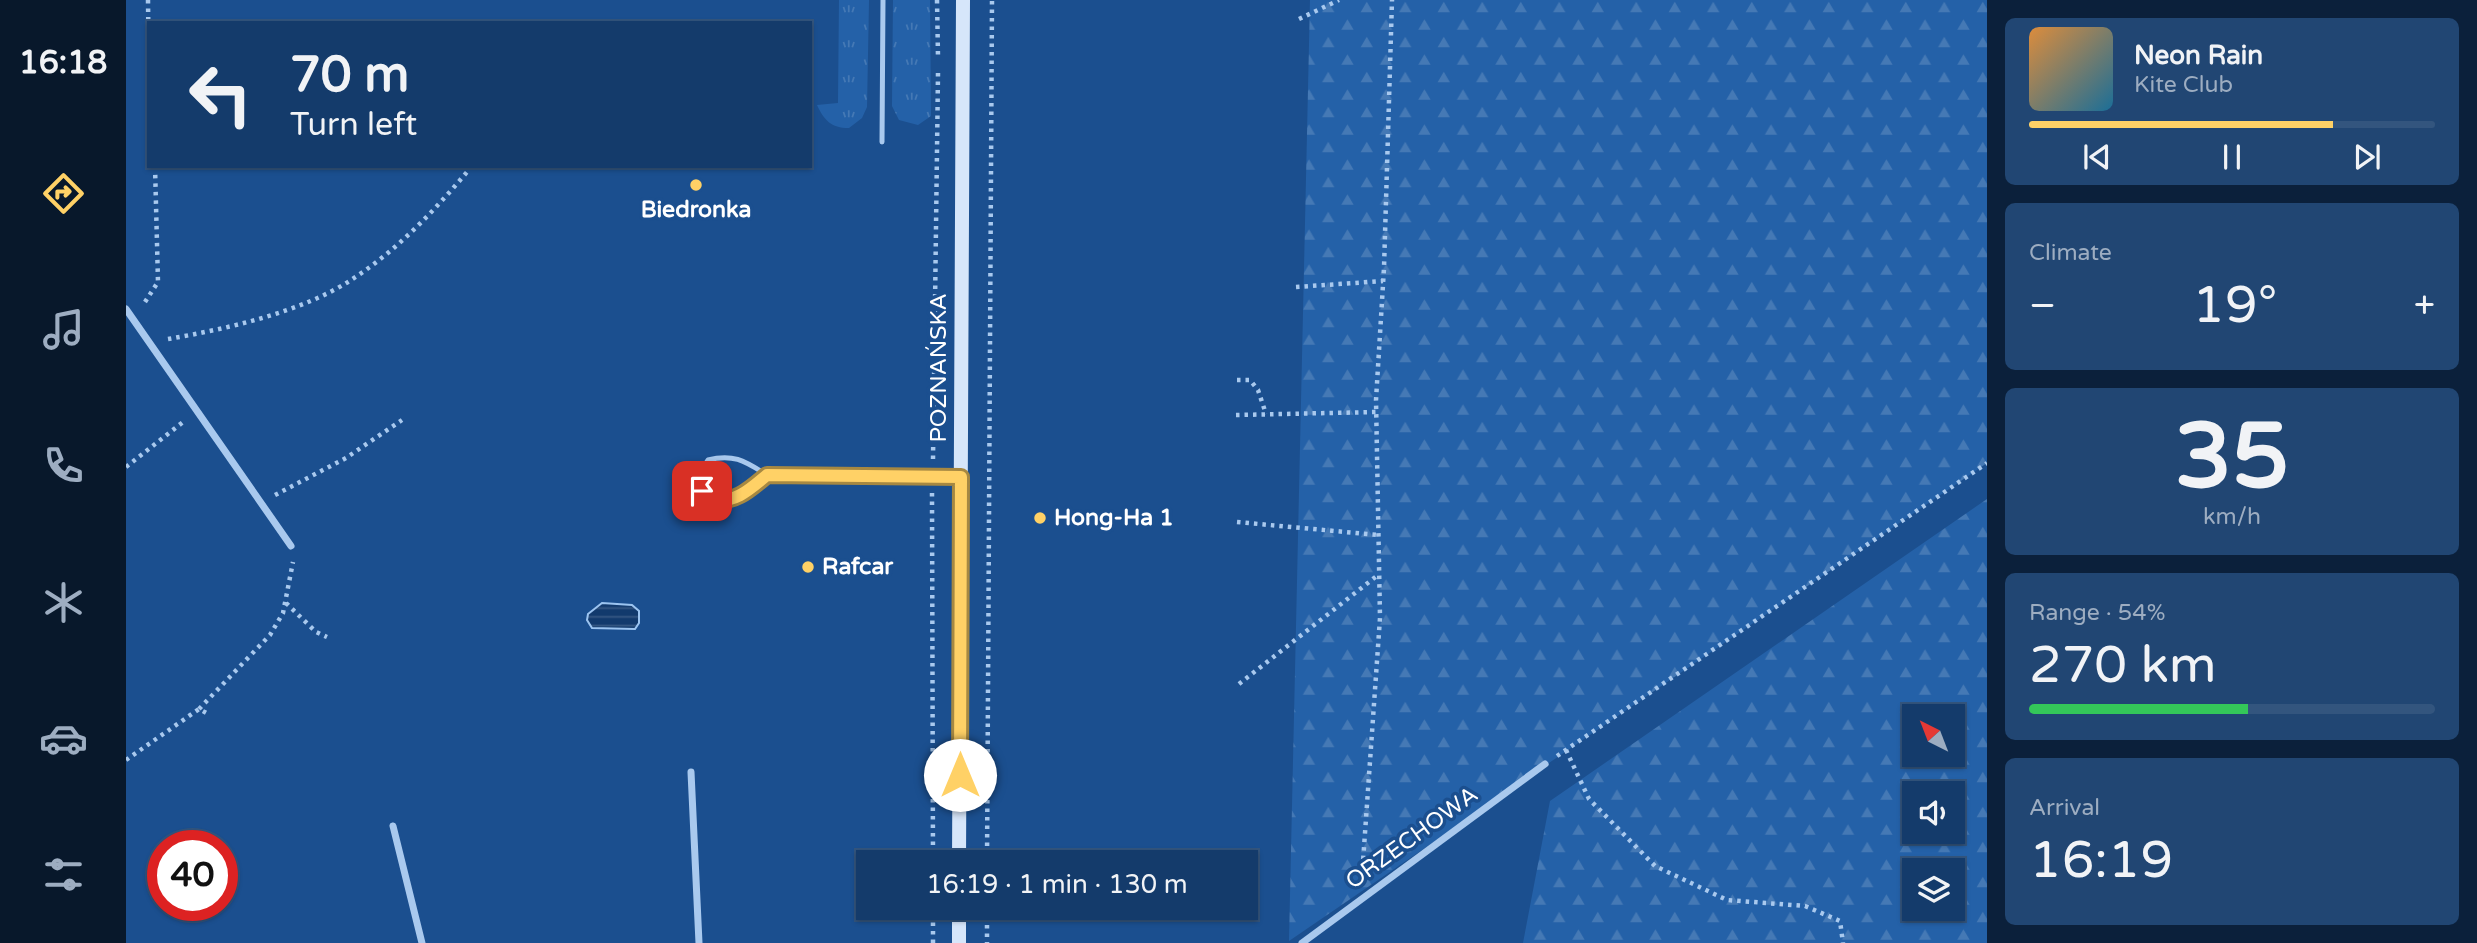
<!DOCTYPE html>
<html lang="en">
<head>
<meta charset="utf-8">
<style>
  :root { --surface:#143b6b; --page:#214673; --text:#f1f3f6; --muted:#9dadc1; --line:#33557e; --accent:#ffd166 }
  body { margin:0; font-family:"Varela Round",sans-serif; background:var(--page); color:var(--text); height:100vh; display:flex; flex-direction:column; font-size:26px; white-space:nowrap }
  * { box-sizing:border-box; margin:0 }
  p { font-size:23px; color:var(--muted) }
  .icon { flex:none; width:38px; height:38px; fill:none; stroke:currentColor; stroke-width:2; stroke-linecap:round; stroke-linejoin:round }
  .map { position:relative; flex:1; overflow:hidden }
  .drawer { display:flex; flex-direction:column; gap:18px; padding:18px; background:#0b203b; width:490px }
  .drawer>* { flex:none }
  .hud { position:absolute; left:21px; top:21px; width:665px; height:147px; border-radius:0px; box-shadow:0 2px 5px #0004,0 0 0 2px var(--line); background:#143b6b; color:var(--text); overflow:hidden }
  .needle { width:46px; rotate:318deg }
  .fabs { position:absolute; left:1776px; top:704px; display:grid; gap:14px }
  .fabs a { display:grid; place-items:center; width:63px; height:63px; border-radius:0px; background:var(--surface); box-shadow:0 2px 5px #0004,0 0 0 2px var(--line); font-size:35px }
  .speed { position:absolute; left:21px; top:830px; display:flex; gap:14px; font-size:35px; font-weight:700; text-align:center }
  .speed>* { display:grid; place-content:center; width:91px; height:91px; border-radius:50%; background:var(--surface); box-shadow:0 2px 5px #0004,0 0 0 2px var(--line); line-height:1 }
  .speed .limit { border:10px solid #d22; background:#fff; color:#111 }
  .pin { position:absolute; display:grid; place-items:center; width:60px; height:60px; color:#fff; margin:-30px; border-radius:14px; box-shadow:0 4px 10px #0006 }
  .me { position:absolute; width:77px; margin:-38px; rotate:0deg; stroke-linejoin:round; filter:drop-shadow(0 0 5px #0008) }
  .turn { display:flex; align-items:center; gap:24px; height:147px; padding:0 28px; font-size:32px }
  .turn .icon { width:91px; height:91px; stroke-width:2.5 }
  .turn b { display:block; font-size:49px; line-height:60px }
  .big { font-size:52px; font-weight:600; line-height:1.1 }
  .drawer .tile { flex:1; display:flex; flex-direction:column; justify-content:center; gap:10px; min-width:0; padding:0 24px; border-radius:10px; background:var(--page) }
  .drawer .dial { align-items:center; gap:0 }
  .dial b { font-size:91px; line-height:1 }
  .song { display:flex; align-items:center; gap:21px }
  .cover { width:84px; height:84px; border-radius:10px; background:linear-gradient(135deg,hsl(30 70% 55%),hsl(200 70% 35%)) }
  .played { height:7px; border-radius:4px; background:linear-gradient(90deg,var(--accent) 75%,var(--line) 75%) }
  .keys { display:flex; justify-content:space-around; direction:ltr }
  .heat { display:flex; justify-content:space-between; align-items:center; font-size:38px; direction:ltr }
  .charge { height:10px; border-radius:5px; background:linear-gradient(90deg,#34c759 54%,var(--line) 0) }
  .trip { position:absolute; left:730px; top:850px; width:402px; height:70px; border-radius:0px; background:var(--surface); box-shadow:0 2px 5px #0004,0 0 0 2px var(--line); font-weight:600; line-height:70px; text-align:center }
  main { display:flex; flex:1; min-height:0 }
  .tab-bar { display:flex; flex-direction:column; width:126px; justify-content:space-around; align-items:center; background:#08182b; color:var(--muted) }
  .tab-bar .icon { width:49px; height:49px }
  .tab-bar .current { color:var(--accent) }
  .tab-bar b { font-size:32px; color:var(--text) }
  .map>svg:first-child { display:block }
</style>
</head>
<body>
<main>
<nav class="tab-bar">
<b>16:18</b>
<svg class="icon current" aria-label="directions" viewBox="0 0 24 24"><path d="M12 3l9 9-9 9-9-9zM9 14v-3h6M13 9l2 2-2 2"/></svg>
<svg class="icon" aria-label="music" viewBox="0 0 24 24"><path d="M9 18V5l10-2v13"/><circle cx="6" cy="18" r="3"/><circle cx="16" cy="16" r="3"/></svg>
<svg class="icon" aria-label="phone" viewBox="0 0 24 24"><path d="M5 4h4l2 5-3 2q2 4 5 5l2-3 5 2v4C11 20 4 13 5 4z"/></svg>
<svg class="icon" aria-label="climate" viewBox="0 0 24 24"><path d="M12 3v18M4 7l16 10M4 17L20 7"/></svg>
<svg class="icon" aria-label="car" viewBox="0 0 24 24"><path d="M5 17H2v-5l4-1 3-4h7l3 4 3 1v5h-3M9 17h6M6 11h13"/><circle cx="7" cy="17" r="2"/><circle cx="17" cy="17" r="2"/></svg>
<svg class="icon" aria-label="filters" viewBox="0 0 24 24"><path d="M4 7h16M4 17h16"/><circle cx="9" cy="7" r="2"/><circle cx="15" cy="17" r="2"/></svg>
</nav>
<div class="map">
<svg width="1861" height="943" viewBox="0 0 1861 943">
  <defs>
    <pattern id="grass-tufts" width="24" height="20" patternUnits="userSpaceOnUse" patternTransform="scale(1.75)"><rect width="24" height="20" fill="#2461a8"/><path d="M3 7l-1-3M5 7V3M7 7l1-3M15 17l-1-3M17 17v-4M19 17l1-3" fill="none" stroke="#4579b5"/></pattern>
    <pattern id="forest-firs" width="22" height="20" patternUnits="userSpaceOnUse" patternTransform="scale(1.75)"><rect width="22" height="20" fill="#2461a8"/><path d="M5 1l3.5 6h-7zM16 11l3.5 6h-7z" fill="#4579b5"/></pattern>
    <pattern id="water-rules" width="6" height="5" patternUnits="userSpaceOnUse" patternTransform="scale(1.75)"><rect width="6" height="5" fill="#123a6d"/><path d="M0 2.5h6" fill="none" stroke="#365883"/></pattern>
  </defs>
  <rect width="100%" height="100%" fill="#1b4f8f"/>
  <!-- grass -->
  <g fill="url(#grass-tufts)">
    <path d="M713 0H743L741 107 736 118 723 128C705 128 698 120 691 105L712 103Z"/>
    <polygon points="767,0 804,0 805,116 792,125 773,120 766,106"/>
  </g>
  <!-- forest -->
  <g fill="url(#forest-firs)" fill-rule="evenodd">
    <polygon points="1184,0 1861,0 1861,463 1163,941"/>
    <path d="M1861 499V943H1397L1424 801ZM1788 716H1827V754H1788ZM1788 793H1827V831H1788ZM1788 870H1827V908H1788Z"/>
  </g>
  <!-- water -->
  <polygon fill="url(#water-rules)" stroke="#9cc4f0" stroke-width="2" points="476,603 506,605 513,611 513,623 509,629 466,628 461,620 462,614"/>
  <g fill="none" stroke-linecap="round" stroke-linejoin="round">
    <!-- path -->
    <g stroke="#a9c9ee" stroke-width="4.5" stroke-dasharray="3.5 5" stroke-linecap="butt">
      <polyline points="22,0 23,82"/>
      <polyline points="811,0 812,57"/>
      <polyline points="1173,19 1213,0"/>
      <polyline points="1170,287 1257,281"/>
      <polyline points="19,302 32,282 29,166"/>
      <path d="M42 339C100 329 176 312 225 280 272 250 311 208 346 166"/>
      <polyline points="1111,380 1124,380 1132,390 1140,414"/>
      <polyline points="1110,415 1250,412"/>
      <polyline points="807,459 812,73"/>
      <polyline points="0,467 57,422"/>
      <polyline points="806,493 807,863"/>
      <polyline points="149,495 220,458 276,420"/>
      <polyline points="1111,522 1252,535"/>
      <polyline points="160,603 190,632 201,637"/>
      <polyline points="1113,684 1252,575"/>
      <polyline points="73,709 144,635 157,613 167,562"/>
      <polyline points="1440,750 1463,799 1529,866 1601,900 1679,906 1714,921 1717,943"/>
      <polyline points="1431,756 1861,463"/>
      <polyline points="0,760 73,709 84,715"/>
      <polyline points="861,863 866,0"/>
      <polyline points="1236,876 1254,618 1250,400 1258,268 1266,0"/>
      <polyline points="861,908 861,943"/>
      <polyline points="807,943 807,908"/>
    </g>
    <!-- lane -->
    <g stroke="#a9c9ee" stroke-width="5">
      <polyline points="756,142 757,0"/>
      <path d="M641 475C623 490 611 501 586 501L576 491 573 474 582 460C608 453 620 462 641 475L832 477"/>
    </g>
    <!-- street -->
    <g stroke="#a9c9ee" stroke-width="7">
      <polyline points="0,309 165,546"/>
      <polyline points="565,772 573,943"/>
      <polyline points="267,826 296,943"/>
      <polyline points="1176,943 1419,764"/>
    </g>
    <!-- secondary -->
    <g stroke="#d6e6fa" stroke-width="14">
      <polyline points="833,863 837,0"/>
      <polyline points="833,943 833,908"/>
    </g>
  </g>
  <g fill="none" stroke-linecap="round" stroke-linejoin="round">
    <!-- route casing -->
    <g stroke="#a68842" stroke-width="18">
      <path id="route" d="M576 491 586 501C611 502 623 490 641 475L835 477 834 775"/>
    </g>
    <!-- route -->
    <use href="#route" stroke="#ffd166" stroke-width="12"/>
  </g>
  <!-- markers -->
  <g fill="#ffd166" stroke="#1b4f8f" stroke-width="2.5">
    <circle cx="570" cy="185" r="7"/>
    <circle cx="914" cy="518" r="7"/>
    <circle cx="682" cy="567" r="7"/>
  </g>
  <g text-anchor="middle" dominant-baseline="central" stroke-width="7" stroke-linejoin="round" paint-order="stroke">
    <!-- poi labels -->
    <g font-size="23" font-weight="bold" fill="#fff" stroke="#1b4f8f" text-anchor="start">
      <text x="570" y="210" text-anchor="middle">Biedronka</text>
      <text x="928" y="518">Hong-Ha 1</text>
      <text x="696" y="567">Rafcar</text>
    </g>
    <!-- street labels -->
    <g font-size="23" fill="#fff" stroke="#1b4f8f">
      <text transform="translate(813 368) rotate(-90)">POZNAŃSKA</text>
      <text transform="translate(1286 838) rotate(-36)">ORZECHOWA</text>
    </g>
  </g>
</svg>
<div class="fabs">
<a><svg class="needle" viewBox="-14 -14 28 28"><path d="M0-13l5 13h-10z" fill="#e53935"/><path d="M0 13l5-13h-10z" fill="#9dadc1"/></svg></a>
<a><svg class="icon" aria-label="sound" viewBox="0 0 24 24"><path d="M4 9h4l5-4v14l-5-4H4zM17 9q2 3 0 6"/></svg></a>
<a><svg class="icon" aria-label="layers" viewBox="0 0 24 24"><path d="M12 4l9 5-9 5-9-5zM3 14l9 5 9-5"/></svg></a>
</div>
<div class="speed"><div class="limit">40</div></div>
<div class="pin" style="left:576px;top:491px;background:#d93025"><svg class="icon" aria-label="arrive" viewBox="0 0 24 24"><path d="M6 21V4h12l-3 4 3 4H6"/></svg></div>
<svg class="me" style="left:834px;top:775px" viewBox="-20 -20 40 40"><circle r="19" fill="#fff"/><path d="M0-13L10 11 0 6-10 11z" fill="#ffd166"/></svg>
<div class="trip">16:19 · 1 min · 130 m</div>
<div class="hud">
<div class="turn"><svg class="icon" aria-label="left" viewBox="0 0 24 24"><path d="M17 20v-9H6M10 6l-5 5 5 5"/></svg><div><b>70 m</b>Turn left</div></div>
</div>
</div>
<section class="drawer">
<div class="tile">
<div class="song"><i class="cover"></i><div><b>Neon Rain</b><p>Kite Club</p></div></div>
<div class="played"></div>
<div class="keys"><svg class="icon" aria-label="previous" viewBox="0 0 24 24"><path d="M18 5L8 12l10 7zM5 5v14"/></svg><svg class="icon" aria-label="pause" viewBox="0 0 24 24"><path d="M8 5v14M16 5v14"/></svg><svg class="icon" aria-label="next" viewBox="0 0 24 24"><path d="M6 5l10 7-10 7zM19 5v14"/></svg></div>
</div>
<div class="tile"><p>Climate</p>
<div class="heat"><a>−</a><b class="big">19°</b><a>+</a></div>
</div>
<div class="tile dial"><b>35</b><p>km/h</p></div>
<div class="tile"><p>Range · 54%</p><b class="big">270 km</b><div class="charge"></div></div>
<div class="tile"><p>Arrival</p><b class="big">16:19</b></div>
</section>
</main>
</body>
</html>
